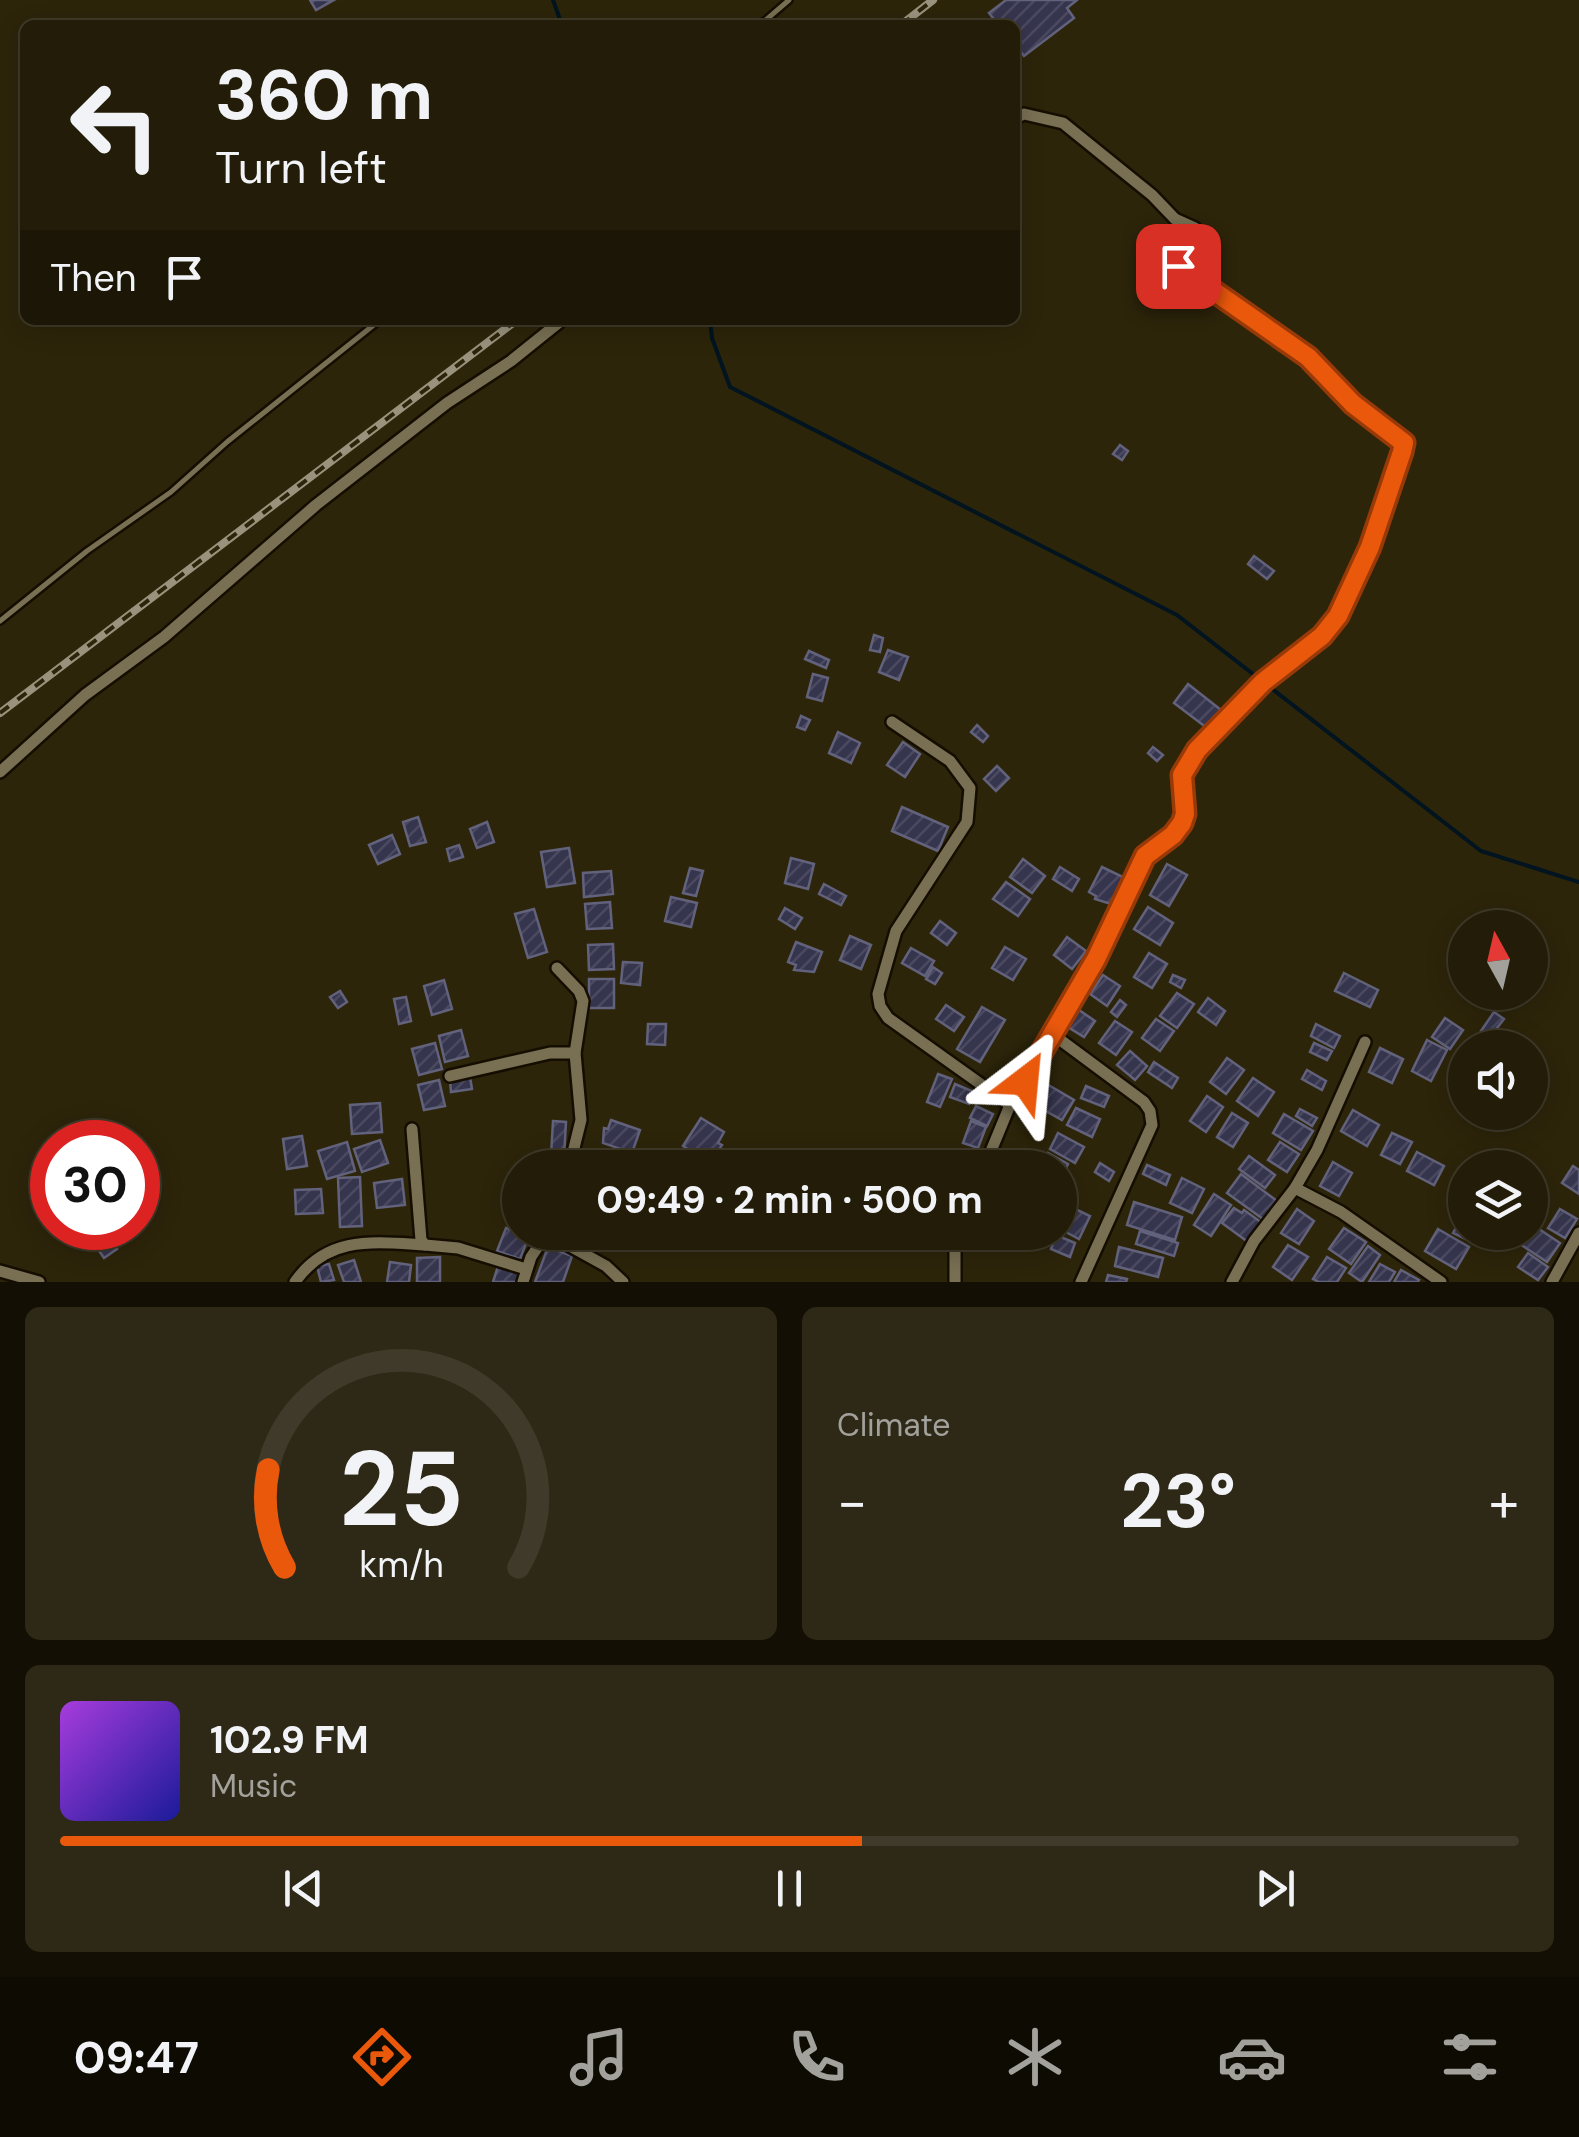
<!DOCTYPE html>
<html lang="en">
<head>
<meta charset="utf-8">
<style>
  :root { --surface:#221c08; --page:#2e2916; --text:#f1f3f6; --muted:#a2a19c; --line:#3f3a29; --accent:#ea580c }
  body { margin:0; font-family:"DM Sans",sans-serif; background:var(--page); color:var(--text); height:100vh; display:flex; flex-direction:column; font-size:38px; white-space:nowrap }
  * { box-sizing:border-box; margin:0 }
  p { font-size:32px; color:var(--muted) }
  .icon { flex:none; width:55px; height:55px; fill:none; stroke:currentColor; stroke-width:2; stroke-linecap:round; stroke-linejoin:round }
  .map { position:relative; height:1282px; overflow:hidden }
  .details { display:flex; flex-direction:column; gap:25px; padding:25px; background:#130f04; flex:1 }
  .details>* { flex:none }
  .guide { position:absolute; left:20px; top:20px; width:1000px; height:305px; border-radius:15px; box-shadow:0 5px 25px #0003,0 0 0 2px var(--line); background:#221c08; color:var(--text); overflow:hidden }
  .needle { width:65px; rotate:352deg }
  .fabs { position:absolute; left:1448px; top:910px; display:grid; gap:20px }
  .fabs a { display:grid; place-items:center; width:100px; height:100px; border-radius:50%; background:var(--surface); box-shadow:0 5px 25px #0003,0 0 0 2px var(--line); font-size:50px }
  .speed { position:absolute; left:30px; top:1120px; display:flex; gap:20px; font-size:50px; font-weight:700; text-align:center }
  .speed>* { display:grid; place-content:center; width:130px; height:130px; border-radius:50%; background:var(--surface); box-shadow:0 5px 25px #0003,0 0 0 2px var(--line); line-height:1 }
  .speed .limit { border:15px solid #d22; background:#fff; color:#111 }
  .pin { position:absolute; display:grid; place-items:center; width:85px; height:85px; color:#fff; margin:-42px; border-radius:20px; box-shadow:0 5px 15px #0006 }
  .me { position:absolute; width:110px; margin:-55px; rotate:29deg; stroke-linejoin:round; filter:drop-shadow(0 0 8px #0008) }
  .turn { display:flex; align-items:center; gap:35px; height:210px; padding:0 30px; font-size:45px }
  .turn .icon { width:130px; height:130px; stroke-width:2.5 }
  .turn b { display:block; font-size:70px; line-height:85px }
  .then { display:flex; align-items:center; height:95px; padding:0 30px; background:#0003; gap:20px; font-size:38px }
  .big { font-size:75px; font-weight:700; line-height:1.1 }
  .details .tile { flex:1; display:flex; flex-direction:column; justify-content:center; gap:15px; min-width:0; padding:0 35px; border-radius:15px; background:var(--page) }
  .details .dial { align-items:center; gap:0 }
  .dial svg { height:260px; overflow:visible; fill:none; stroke:var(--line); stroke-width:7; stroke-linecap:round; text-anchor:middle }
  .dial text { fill:var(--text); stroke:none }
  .song { display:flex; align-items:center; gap:30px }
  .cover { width:120px; height:120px; border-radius:15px; background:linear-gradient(135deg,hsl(280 70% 55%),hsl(240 70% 35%)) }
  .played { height:10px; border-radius:5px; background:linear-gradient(90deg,var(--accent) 55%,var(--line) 55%) }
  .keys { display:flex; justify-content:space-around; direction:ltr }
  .heat { display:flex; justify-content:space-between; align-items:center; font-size:55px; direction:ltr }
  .details .tiles { flex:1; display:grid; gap:25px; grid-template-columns:1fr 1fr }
  .tile:last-child { grid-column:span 2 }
  .trip { position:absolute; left:502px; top:1150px; width:575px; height:100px; border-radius:50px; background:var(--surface); box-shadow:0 5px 25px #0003,0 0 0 2px var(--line); font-weight:700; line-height:100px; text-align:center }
  .tabs { display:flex; height:160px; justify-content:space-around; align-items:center; background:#0e0b03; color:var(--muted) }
  .tabs .icon { width:70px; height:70px }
  .tabs .on { color:var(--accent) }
  .tabs b { font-size:45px; color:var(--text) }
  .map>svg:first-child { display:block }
</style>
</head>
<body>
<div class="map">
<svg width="1579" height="1282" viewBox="0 0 1579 1282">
  <defs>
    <pattern id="building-hatch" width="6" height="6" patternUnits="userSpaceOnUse" patternTransform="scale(2.5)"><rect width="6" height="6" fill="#36354e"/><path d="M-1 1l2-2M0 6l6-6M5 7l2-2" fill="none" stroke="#4a495f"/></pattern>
  </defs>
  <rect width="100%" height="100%" fill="#2d250a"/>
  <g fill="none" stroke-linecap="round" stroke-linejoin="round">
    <!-- stream -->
    <g stroke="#01141f" stroke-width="4">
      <polyline points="553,0 562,25"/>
      <polyline points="710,320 712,338 730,387 1177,615 1481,851 1579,882"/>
    </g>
  </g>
  <!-- building -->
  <g fill="url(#building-hatch)" stroke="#62627d" stroke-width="2.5">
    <polygon points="310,0 334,0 316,10"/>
    <polygon points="1006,0 1077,0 1067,8 1074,18 1024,56 1018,48 1015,51 1015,25 983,25 993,18 989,13"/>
    <polygon points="1120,445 1128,451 1122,460 1113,454"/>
    <polygon points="1254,556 1274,571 1267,579 1248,564"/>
    <polygon points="874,635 883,638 880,652 870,650"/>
    <polygon points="888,650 908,657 899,680 879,672"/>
    <polygon points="809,651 829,660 826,668 805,659"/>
    <polygon points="813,674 828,678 822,701 807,697"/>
    <polygon points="1188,684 1221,710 1207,728 1174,703"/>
    <polygon points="801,716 810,720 805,730 797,727"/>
    <polygon points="977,725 988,736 983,742 971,732"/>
    <polygon points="838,732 860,743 851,763 829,753"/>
    <polygon points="903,742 920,754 905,777 887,765"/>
    <polygon points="1153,747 1163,755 1157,761 1148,753"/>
    <polygon points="997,766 1009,778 996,791 984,779"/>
    <polygon points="902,807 948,827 938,851 892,831"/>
    <polygon points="418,817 426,842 410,846 403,822"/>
    <polygon points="487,822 494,842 477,848 470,829"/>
    <polygon points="392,835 400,854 378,864 369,845"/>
    <polygon points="459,845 463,857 450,861 447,849"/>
    <polygon points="569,848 575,883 547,887 541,852"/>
    <polygon points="791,858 814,864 808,889 785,883"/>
    <polygon points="1023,859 1045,876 1032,893 1010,877"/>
    <polygon points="1167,864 1187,875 1169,906 1150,895"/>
    <polygon points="1060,867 1079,879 1072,891 1053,879"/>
    <polygon points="1102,867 1127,879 1114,905 1095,899 1096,896 1089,892"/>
    <polygon points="690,868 703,871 696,896 683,893"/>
    <polygon points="611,871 613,894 584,897 583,873"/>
    <polygon points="1006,882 1030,899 1018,916 993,899"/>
    <polygon points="824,884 846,896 841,905 819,894"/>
    <polygon points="671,897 697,903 691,927 665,921"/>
    <polygon points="610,902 612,928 587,929 585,904"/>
    <polygon points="1148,907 1173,923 1160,945 1134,929"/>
    <polygon points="785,908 802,918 795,929 779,919"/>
    <polygon points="534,909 547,952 528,958 515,914"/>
    <polygon points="940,921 956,933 947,945 931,933"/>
    <polygon points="850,936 871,945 861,969 840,960"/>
    <polygon points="1067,937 1086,951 1072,969 1054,955"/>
    <polygon points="796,942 822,952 814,972 794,970 796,965 788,962"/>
    <polygon points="613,944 614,969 589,970 588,945"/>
    <polygon points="1005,947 1026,959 1013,980 992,968"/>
    <polygon points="911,948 934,961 925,976 902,963"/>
    <polygon points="1149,953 1167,964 1152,988 1134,977"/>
    <polygon points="623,962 642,963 640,985 621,983"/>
    <polygon points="933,967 942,973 935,984 926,979"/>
    <polygon points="1344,973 1378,990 1370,1007 1335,991"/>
    <polygon points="1103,975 1120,986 1107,1006 1090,994"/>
    <polygon points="1173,975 1185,980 1181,988 1170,982"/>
    <rect x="589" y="979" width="25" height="29"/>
    <polygon points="444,980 452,1009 432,1015 424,986"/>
    <polygon points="340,991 347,1002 338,1008 330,997"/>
    <polygon points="1177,993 1194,1004 1177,1028 1160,1016"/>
    <polygon points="406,997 411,1021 399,1024 394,999"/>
    <polygon points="1208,998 1225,1011 1216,1025 1198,1012"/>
    <polygon points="1120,1000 1126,1005 1117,1017 1111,1012"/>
    <polygon points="946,1005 964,1017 954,1031 936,1019"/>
    <polygon points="982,1007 1005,1020 980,1062 957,1049"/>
    <polygon points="1079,1010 1095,1021 1084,1037 1068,1027"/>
    <polygon points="1494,1012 1504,1019 1490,1037 1481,1031"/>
    <polygon points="1445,1018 1463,1030 1450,1049 1432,1037"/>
    <polygon points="1156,1019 1174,1031 1160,1051 1142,1038"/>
    <polygon points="1115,1021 1132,1032 1116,1055 1099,1043"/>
    <polygon points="648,1024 666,1024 665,1045 647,1044"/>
    <polygon points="1316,1024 1340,1036 1334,1048 1311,1036"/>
    <polygon points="461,1030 468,1056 445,1062 439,1036"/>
    <polygon points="1427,1040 1447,1050 1431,1081 1412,1071"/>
    <polygon points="435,1043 442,1069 419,1075 412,1049"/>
    <polygon points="1314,1043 1332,1051 1327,1060 1310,1052"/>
    <polygon points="1380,1048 1403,1059 1392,1083 1369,1072"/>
    <polygon points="1130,1051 1147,1066 1135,1080 1117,1065"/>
    <polygon points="1227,1058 1244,1070 1226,1094 1210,1082"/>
    <polygon points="1154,1062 1178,1078 1172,1088 1148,1072"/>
    <polygon points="1307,1070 1326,1081 1322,1090 1302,1079"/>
    <polygon points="938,1074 952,1079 940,1107 927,1102"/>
    <polygon points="470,1077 472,1089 451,1092 450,1080"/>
    <polygon points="1253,1078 1274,1092 1258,1116 1237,1101"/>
    <polygon points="439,1080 445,1106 424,1110 418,1085"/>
    <polygon points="1045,1083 1074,1100 1062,1120 1033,1104"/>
    <polygon points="955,1084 974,1092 969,1104 950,1097"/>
    <polygon points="1086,1086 1109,1096 1104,1107 1081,1098"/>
    <polygon points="1207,1096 1223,1107 1206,1132 1190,1121"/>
    <polygon points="380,1103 382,1132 352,1134 350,1105"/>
    <polygon points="976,1106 993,1114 987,1126 970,1118"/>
    <polygon points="1076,1108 1100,1119 1092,1137 1067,1125"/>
    <polygon points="1300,1109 1317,1118 1312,1126 1296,1116"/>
    <polygon points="1353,1110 1379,1125 1367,1146 1341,1131"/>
    <polygon points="1468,1112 1494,1112 1487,1124"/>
    <polygon points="1232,1113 1248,1123 1233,1147 1217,1137"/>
    <polygon points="1284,1114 1313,1131 1301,1150 1273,1133"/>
    <polygon points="701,1118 724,1132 718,1143 722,1145 715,1156 711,1154 706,1161 683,1146"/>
    <polygon points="611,1120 640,1130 632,1153 603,1143 604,1128 608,1129"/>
    <polygon points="553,1121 566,1122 564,1157 551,1156"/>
    <polygon points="971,1121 986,1127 978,1148 963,1143"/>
    <polygon points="1058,1133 1084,1147 1075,1163 1050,1149"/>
    <polygon points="1392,1133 1412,1142 1400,1164 1381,1155"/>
    <polygon points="302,1136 307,1166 287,1169 283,1139"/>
    <polygon points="380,1140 388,1163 362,1172 354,1149"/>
    <polygon points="347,1142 355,1171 327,1179 318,1151"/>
    <polygon points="1280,1142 1299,1154 1287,1172 1268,1160"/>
    <polygon points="1417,1152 1444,1166 1434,1185 1407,1171"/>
    <polygon points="1048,1153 1068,1164 1060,1180 1060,1168 1040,1168"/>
    <polygon points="1479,1155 1505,1168 1473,1168"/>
    <polygon points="1249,1156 1275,1175 1265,1188 1239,1169"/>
    <polygon points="1333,1162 1352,1173 1339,1196 1320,1186"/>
    <polygon points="1100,1163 1114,1172 1109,1181 1095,1172"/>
    <polygon points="1147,1165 1170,1175 1166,1185 1143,1174"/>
    <polygon points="1573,1166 1579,1170 1579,1194 1562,1183"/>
    <polygon points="1241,1174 1277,1201 1263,1219 1227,1193"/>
    <polygon points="360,1177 362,1226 340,1227 338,1178"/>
    <polygon points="1530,1177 1541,1183 1530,1204"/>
    <polygon points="1182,1178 1204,1189 1192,1213 1170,1203"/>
    <polygon points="402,1179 405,1205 377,1208 374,1183"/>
    <polygon points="1464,1179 1465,1180 1465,1208 1453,1203"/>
    <polygon points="321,1189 323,1213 296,1214 295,1190"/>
    <polygon points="1214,1194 1231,1205 1211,1236 1194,1225"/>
    <polygon points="1134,1202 1182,1217 1175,1240 1127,1225"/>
    <polygon points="1069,1206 1090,1216 1079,1239 1060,1229"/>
    <polygon points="1234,1208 1242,1213 1244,1210 1262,1223 1248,1242 1222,1223"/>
    <polygon points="1297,1209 1314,1221 1299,1244 1281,1233"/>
    <polygon points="1560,1209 1577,1219 1565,1238 1548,1228"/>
    <polygon points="1463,1215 1465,1232 1475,1232 1470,1241 1453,1233"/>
    <polygon points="1530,1223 1560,1243 1547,1262 1514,1240 1519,1232 1530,1232"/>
    <polygon points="506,1228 529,1236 520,1259 497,1251"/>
    <polygon points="1344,1228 1366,1242 1351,1264 1329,1249"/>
    <polygon points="1438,1229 1469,1247 1456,1269 1425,1251"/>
    <polygon points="103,1230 117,1249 104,1258 91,1239"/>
    <polygon points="1140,1231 1178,1243 1174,1256 1136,1244"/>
    <polygon points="1056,1235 1075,1243 1070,1257 1051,1249"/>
    <polygon points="1288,1245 1308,1257 1292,1280 1273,1267"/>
    <polygon points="1368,1246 1380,1255 1362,1282 1349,1273"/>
    <polygon points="548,1247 572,1256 563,1282 535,1282"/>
    <polygon points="1119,1247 1163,1258 1158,1277 1115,1266"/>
    <polygon points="1528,1253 1548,1267 1538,1280 1518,1267"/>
    <polygon points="440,1257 440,1282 417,1282 417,1258"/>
    <polygon points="1327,1257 1346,1268 1337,1282 1319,1282 1313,1279"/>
    <polygon points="354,1260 361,1282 344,1282 338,1265"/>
    <polygon points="390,1262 411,1265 409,1282 387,1282"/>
    <polygon points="499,1263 523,1270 519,1282 493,1282"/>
    <polygon points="329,1264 334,1280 321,1282 317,1266"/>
    <polygon points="1380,1264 1395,1272 1389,1282 1369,1282"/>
    <polygon points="1401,1270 1419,1280 1418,1282 1394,1282"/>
    <polygon points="1108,1275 1127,1279 1126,1282 1106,1282"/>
  </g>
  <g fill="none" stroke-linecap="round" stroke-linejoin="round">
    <!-- service casing -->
    <g stroke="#150e00" stroke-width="10">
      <g id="service">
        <polyline points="760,25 789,0"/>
        <polyline points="0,621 87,551 171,492 227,442 380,320"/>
      </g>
    </g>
    <!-- minor casing -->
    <g stroke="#150e00" stroke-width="16">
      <g id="minor">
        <polyline points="892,722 950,761 970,788 967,822 896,931 878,994 880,1006 888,1018 1010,1105"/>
        <polyline points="0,772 85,695 164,637 316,505 447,403 511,361 562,320"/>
        <polyline points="557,968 579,991 583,1001 575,1053 581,1120 569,1168"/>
        <polyline points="1051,1033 1144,1102 1150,1111 1152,1125 1081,1282"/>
        <polyline points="450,1076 550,1053 575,1053"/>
        <polyline points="412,1129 421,1240 425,1245 458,1248 526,1269"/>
        <polyline points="984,1168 1010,1105 1096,959 1145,856 1173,835 1182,823 1185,814 1182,775 1197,750 1263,682 1322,636 1338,615 1370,547 1404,443 1353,404 1308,357 1179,266 1199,239 1195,228 1175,219 1152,195 1063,123 1024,114 1015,118"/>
        <polyline points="1295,1188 1341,1212 1441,1282"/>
        <polyline points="955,1232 955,1282"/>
        <polyline points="548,1234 606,1266 623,1282"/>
        <polyline points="0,1271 39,1282"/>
        <path d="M295 1282C328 1235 374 1242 425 1245"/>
        <polyline points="523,1282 531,1257 548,1232"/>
        <polyline points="1232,1282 1254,1241 1295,1188 1317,1150 1365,1042"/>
        <polyline points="1552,1282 1579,1233"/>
      </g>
    </g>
    <!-- service -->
    <use href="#service" stroke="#797054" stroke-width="5"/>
    <!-- minor -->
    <use href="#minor" stroke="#797054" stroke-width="11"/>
    <!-- rail casing -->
    <g stroke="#99937e" stroke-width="8">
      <g id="rail">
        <polyline points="901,25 933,0"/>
        <polyline points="0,713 517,320"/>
      </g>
    </g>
    <!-- rail -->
    <use href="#rail" stroke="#2d250a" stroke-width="4" stroke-dasharray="11" stroke-linecap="butt"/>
  </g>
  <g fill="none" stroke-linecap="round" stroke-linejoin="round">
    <!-- route casing -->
    <g stroke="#983908" stroke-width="25">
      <polyline id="route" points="1025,1081 1096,959 1145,856 1173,835 1182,823 1185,814 1182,775 1197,750 1263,682 1322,636 1338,616 1370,547 1402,452 1404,443 1353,404 1308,357 1178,266"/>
    </g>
    <!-- route -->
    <use href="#route" stroke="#ea580c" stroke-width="18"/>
  </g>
</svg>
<div class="fabs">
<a><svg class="needle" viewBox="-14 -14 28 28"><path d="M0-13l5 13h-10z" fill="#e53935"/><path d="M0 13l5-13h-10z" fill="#a2a19c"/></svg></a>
<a><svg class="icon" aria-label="sound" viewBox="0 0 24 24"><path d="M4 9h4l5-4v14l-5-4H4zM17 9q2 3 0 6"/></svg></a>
<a><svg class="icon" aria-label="layers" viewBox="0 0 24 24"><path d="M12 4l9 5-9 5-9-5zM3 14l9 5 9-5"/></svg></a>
</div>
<div class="speed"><div class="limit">30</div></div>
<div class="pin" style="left:1178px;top:266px;background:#d93025"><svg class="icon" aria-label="arrive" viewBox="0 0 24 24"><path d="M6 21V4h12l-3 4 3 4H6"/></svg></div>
<svg class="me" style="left:1025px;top:1081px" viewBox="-20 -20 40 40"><path d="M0-17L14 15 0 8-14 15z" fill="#ea580c" stroke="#fff" stroke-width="4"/></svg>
<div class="trip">09:49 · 2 min · 500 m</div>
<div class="guide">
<div class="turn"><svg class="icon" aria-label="left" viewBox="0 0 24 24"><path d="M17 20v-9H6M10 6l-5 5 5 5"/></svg><div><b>360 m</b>Turn left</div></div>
<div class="then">Then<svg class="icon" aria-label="arrive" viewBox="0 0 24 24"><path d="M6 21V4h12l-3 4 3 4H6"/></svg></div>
</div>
</div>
<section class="details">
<div class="tiles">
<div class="tile dial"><svg viewBox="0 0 100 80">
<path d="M14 69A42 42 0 1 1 86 69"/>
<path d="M14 69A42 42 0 0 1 9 39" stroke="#ea580c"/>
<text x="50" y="56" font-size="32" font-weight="700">25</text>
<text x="50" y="72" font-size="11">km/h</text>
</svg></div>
<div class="tile"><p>Climate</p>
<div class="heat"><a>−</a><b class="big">23°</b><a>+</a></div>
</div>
<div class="tile">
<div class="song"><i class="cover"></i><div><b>102.9 FM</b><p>Music</p></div></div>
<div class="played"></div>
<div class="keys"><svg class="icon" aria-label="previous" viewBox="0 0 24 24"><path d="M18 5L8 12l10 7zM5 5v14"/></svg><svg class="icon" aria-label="pause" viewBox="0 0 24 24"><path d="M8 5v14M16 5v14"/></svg><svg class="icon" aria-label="next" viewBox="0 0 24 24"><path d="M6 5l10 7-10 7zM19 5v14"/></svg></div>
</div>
</div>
</section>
<nav class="tabs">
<b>09:47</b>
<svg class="icon on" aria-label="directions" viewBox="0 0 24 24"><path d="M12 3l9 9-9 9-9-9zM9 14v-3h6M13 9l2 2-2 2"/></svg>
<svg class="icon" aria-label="music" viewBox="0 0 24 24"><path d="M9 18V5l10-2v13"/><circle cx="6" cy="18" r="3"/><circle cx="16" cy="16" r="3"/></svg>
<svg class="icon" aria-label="phone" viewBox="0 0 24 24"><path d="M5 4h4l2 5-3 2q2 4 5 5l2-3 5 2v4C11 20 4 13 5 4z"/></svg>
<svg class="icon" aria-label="climate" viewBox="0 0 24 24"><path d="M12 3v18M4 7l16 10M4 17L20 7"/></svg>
<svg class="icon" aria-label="car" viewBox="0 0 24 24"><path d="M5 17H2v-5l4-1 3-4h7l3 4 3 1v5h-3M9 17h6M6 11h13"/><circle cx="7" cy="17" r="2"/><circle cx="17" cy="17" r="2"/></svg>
<svg class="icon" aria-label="filters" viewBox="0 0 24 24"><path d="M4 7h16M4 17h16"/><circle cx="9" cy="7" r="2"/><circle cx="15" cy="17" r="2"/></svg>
</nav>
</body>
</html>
